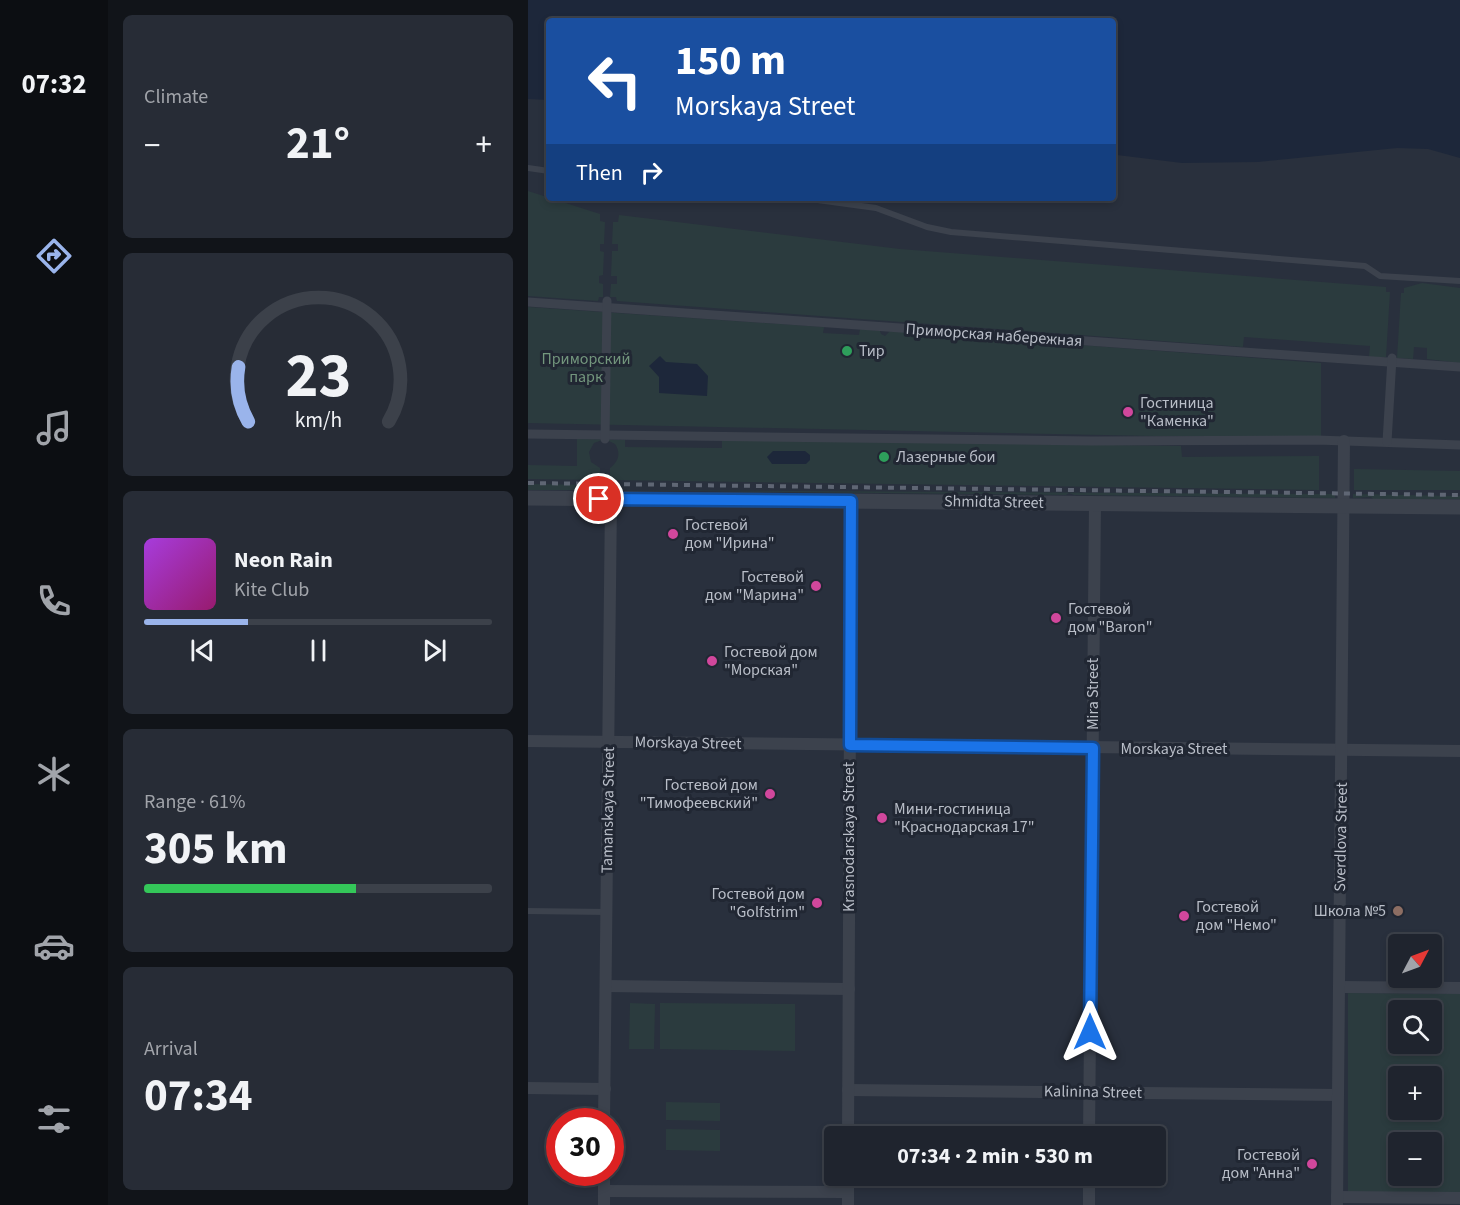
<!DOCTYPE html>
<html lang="en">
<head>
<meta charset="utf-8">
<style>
  :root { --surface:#1f242e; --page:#272c36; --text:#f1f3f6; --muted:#a1a4aa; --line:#3c414a; --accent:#9ab4eb }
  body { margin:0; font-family:"Source Sans 3",sans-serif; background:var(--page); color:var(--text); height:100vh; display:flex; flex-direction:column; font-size:22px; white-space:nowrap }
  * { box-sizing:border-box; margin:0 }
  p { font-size:20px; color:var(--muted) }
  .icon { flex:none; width:33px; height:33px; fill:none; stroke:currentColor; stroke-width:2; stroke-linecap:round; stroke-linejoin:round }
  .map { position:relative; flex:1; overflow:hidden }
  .drawer { display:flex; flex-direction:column; gap:15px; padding:15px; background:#111419; width:420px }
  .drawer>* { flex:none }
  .guide { position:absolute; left:18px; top:18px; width:570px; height:183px; border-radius:6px; box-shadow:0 3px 9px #0003,0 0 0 2px var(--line); background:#1a4fa0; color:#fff; overflow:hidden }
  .needle { width:39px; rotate:49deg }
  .tools { position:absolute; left:860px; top:934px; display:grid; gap:12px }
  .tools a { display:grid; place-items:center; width:54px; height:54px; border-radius:6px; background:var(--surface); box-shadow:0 3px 9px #0003,0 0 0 2px var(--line); font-size:30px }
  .speed { position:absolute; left:18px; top:1108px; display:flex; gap:12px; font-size:30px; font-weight:700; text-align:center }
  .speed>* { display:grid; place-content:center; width:78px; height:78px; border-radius:50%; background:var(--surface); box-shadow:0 3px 9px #0003,0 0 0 2px var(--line); line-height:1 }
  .speed .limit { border:9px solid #d22; background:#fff; color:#111 }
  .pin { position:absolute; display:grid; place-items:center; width:51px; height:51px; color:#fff; margin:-26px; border:3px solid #fff; border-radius:50%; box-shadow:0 2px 6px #0007 }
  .me { position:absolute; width:66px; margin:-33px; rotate:0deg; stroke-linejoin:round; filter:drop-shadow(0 0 4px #0008) }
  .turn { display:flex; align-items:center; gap:21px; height:126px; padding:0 30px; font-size:27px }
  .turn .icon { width:78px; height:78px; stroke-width:2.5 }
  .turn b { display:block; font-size:42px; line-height:51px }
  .then { display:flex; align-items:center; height:57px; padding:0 30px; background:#0003; gap:12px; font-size:22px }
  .big { font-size:45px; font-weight:700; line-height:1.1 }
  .drawer .widget { flex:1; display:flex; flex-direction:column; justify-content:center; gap:9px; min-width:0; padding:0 21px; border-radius:9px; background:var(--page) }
  .drawer .dial { align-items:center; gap:0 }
  .dial svg { height:156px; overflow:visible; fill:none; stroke:var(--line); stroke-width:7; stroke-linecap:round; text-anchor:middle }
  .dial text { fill:var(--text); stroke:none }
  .song { display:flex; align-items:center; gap:18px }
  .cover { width:72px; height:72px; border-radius:9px; background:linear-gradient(135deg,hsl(280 70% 55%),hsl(320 70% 35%)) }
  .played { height:6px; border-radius:3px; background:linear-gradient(90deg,var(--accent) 30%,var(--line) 30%) }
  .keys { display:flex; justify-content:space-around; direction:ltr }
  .heat { display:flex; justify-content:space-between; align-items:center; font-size:33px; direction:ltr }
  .charge { height:9px; border-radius:4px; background:linear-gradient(90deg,#34c759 61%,var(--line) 0) }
  .trip { position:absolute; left:296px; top:1126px; width:342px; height:60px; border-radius:6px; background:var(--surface); box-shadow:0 3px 9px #0003,0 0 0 2px var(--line); font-weight:700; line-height:60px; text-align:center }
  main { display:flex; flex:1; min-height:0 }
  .tabs { display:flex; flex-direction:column; width:108px; justify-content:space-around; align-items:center; background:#0c0e12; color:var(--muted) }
  .tabs .icon { width:42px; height:42px }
  .tabs .on { color:var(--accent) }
  .tabs b { font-size:27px; color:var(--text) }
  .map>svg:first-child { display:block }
</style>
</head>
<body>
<main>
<nav class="tabs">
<b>07:32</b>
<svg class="icon on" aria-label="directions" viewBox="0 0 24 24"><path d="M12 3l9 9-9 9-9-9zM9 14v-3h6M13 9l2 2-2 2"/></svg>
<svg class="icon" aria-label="music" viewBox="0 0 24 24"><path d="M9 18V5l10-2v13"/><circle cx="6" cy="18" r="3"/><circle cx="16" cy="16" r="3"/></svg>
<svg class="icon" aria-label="phone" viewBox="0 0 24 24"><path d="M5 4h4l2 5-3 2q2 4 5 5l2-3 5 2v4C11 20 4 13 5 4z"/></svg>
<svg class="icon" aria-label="climate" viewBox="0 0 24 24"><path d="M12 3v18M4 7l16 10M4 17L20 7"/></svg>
<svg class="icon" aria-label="car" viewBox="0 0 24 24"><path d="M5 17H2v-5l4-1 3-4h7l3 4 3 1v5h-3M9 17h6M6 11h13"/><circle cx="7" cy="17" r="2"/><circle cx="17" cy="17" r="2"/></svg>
<svg class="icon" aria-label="filters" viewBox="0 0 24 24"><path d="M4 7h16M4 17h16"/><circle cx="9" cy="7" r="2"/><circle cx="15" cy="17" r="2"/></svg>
</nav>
<section class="drawer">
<div class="widget"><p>Climate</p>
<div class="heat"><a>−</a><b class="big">21°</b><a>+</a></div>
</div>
<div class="widget dial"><svg viewBox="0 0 100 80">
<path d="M14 69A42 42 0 1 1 86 69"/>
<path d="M14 69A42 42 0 0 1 9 41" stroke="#9ab4eb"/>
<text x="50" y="56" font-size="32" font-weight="700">23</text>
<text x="50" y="72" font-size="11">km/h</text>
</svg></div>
<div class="widget">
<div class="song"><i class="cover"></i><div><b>Neon Rain</b><p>Kite Club</p></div></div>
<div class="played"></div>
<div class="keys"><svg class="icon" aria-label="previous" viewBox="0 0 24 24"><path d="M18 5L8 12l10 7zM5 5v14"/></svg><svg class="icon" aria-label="pause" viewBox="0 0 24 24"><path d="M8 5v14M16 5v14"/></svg><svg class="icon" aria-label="next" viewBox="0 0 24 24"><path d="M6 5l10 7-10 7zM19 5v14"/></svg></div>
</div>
<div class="widget"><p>Range · 61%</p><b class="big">305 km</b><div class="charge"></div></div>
<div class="widget"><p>Arrival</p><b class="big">07:34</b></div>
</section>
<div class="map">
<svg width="932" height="1205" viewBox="0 0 932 1205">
  <rect width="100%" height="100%" fill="#29303d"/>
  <!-- green -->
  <g fill="#2b3b3e" fill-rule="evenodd">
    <polygon points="0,191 72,214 72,221 77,222 76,244 72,244 72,251 76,252 75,275 71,276 71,283 75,284 75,297 71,297 70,301 0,296"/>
    <polygon points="91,215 372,249 858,287 858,292 862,292 858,357 841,357 842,346 716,337 715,347 89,301 88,297 82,297 83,284 89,284 89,276 83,276 84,251 90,251 90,244 84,244 85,222 90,222"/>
    <polygon points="894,283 932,288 932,363 899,359 899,348 886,347 885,359 869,358 873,293 876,293 876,288"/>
    <polygon points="0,307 296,327 295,333 331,335 332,329 352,331 353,334 357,336 362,331 793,363 793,436 625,436 0,423"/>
    <path d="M49 439 97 440V447L194 448V439L653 446 654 457 791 456V490L82 480V468C91 461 93 453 87 444L77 439 66 443 61 452 63 462 72 468V480L0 479V465L49 466Z"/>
    <polygon points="826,469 932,471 932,490 826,490"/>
    <polygon points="0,484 72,485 72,490 0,490"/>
    <polygon points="82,490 807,494 807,498 546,495 541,493 538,495"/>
    <polygon points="825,494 932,496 932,499 845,499 843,497 825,498"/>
    <path d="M820 993 932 994V1194L820 1193ZM870 1011H903V1044H870ZM870 1077H903V1110H870ZM870 1143H903V1176H870Z"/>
    <polygon points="102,1003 127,1004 126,1049 101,1049"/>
    <polygon points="132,1003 267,1004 267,1051 132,1049"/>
    <polygon points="138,1102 192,1103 192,1121 138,1120"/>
    <polygon points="138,1129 192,1130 192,1151 138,1150"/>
  </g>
  <!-- water -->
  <g fill="#1d273a">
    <polygon points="0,0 932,0 932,158 900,149 869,148 730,162 654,163 589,155 585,153 585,21 21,21 21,100 0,99"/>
    <polygon points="132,356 138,362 169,364 180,376 179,396 131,393 131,377 121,366"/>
    <polygon points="245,451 277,451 282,455 282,460 278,464 244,464 239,457"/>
  </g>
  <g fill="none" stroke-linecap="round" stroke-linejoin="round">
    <!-- service -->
    <g stroke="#3c424d" stroke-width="6">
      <polyline points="0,168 21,171"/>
      <polyline points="275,198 348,208 399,227 423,232 837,266 852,276 932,281"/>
      <polyline points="0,911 79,912"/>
    </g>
    <!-- pedestrian -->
    <g stroke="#3c424d" stroke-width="9">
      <polyline points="0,302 932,367"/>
      <polyline points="0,434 564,441 789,440 932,445"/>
      <polyline points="77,439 79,301"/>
      <polyline points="859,442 864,358"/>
    </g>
    <!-- minor -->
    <g stroke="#3c424d" stroke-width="12">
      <polyline points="0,741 932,751"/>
      <polyline points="78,986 321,989"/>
      <polyline points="812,987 932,988"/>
      <polyline points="0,1088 77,1089"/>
      <polyline points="320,1090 810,1095"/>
      <polyline points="76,1122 83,499"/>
      <polyline points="320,1137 323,501"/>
      <polyline points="561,1137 567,503"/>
      <polyline points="76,1191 320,1192"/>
      <polyline points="809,1197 932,1198"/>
      <polyline points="76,1205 76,1173"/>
      <polyline points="320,1205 320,1176"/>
      <polyline points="561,1205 561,1176"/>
      <polyline points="809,1205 816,441"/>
    </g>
    <!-- tertiary -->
    <polyline stroke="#3c424d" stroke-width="15" points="0,498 932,507"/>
    <!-- rail -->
    <polyline stroke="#5f6674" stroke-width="4" stroke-dasharray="6 6" stroke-linecap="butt" points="0,483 932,495"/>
  </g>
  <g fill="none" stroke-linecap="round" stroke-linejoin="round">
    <!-- route casing -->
    <g stroke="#114b97" stroke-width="15">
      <polyline id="route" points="71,499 323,501 322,745 565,748 562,1032"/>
    </g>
    <!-- route -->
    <use href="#route" stroke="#1a73e8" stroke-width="10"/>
  </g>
  <!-- markers -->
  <g fill="#2e9e5b" stroke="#212733" stroke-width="2">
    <circle cx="319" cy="351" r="6"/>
    <circle cx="356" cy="457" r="6"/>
  </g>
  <g fill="#d1479c" stroke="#212733" stroke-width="2">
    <circle cx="600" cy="412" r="6"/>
    <circle cx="145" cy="534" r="6"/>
    <circle cx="288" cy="586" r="6"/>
    <circle cx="528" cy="618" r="6"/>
    <circle cx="184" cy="661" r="6"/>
    <circle cx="242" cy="794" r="6"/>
    <circle cx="354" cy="818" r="6"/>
    <circle cx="289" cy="903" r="6"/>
    <circle cx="656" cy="916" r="6"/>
    <circle cx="784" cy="1164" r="6"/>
  </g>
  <circle fill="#8d6e63" stroke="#212733" stroke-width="2" cx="870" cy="911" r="6"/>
  <g text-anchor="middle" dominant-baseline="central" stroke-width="6" stroke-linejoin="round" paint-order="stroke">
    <!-- street labels -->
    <g font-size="16" fill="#b9bec8" stroke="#212733">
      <text transform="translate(466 335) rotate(4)">Приморская набережная</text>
      <text transform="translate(466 502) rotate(1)">Shmidta Street</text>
      <text transform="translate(565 694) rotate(-90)">Mira Street</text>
      <text transform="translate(160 743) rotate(1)">Morskaya Street</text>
      <text x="646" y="749">Morskaya Street</text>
      <text transform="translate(80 810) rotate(-89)">Tamanskaya Street</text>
      <text transform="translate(321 837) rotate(-90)">Krasnodarskaya Street</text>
      <text transform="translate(813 837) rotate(-89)">Sverdlova Street</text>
      <text transform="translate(565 1092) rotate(1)">Kalinina Street</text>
    </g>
    <!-- poi labels -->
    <g font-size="16" fill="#b9bec8" stroke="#212733" text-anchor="start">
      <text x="331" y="351">Тир</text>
      <text x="612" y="403">Гостиница<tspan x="612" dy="18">"Каменка"</tspan></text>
      <text x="368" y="457">Лазерные бои</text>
      <text x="157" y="525">Гостевой<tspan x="157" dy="18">дом "Ирина"</tspan></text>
      <text x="276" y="577" text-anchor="end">Гостевой<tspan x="276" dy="18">дом "Марина"</tspan></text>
      <text x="540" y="609">Гостевой<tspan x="540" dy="18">дом "Baron"</tspan></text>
      <text x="196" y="652">Гостевой дом<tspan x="196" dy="18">"Морская"</tspan></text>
      <text x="230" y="785" text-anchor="end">Гостевой дом<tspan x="230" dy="18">"Тимофеевский"</tspan></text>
      <text x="366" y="809">Мини-гостиница<tspan x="366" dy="18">"Краснодарская 17"</tspan></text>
      <text x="277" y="894" text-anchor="end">Гостевой дом<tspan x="277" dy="18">"Golfstrim"</tspan></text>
      <text x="668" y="907">Гостевой<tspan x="668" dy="18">дом "Немо"</tspan></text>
      <text x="858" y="911" text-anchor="end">Школа №5</text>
      <text x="772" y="1155" text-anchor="end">Гостевой<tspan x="772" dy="18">дом "Анна"</tspan></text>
    </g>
    <!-- park labels -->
    <g font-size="16" fill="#73967d" stroke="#212733">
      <text x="58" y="359">Приморский<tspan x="58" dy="18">парк</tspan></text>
    </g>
  </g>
</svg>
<div class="tools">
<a><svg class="needle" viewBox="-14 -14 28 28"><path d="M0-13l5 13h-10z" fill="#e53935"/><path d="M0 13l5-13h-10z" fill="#a1a4aa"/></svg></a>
<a><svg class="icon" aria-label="search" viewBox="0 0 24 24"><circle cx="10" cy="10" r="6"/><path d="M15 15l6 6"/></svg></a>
<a>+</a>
<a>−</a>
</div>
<div class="speed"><div class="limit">30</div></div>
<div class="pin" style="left:71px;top:499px;background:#d93025"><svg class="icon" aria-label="arrive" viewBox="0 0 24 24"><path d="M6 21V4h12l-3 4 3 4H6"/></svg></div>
<svg class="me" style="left:562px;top:1032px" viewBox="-20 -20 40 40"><path d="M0-17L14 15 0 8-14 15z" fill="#1a73e8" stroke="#fff" stroke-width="4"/></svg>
<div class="trip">07:34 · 2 min · 530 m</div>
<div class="guide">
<div class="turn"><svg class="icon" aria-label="left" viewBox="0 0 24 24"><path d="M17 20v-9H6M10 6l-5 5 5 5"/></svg><div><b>150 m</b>Morskaya Street</div></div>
<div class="then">Then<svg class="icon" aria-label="right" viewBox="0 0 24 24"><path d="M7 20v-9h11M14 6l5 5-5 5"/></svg></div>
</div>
</div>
</main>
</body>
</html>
